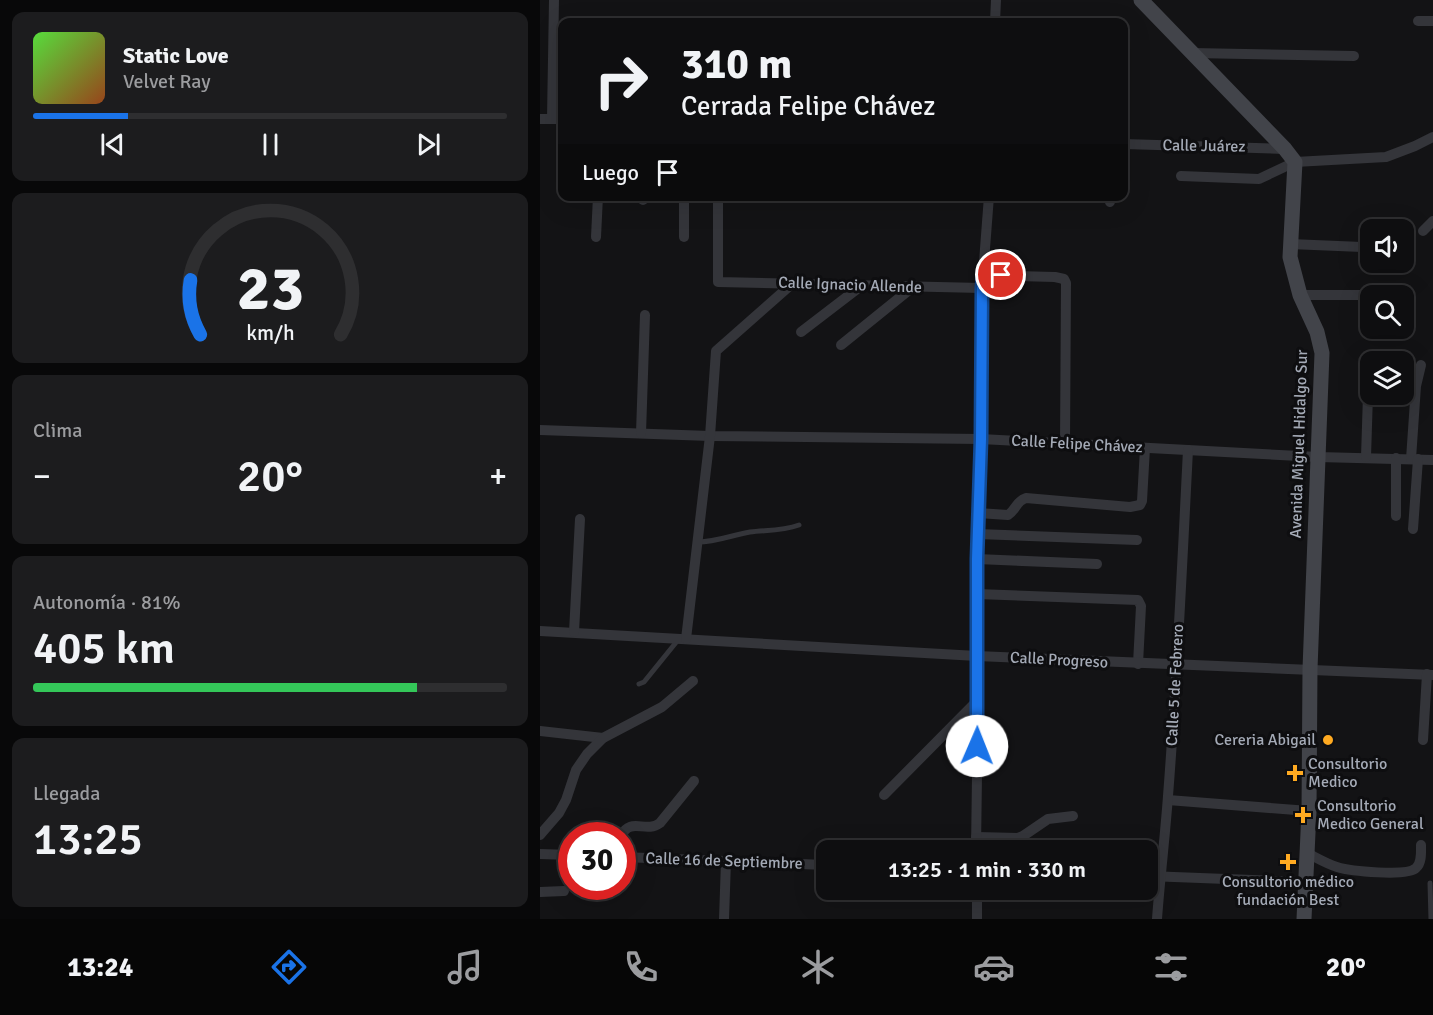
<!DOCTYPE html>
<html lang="es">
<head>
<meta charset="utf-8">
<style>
  :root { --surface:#0e0e10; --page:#1c1c1e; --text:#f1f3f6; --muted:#9b9c9f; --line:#2e2e30; --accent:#1a73e8 }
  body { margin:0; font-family:Signika,sans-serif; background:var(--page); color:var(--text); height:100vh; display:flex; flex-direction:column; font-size:22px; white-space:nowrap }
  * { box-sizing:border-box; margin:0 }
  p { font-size:20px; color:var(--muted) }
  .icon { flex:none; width:33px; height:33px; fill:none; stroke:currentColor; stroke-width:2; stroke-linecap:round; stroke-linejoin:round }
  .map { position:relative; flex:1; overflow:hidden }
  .drawer { display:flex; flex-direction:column; gap:12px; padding:12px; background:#080809; width:540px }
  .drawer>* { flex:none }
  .guide { position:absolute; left:18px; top:18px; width:570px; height:183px; border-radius:12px; box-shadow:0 6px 24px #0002,0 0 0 2px var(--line); background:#0e0e10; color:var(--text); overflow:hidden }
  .buttons { position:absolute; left:820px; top:219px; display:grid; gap:12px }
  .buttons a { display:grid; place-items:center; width:54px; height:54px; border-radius:12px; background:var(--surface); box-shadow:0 6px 24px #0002,0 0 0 2px var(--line); font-size:30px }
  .speed { position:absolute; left:18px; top:822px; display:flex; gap:12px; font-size:30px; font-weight:700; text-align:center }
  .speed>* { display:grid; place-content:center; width:78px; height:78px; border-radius:50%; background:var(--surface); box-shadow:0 6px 24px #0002,0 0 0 2px var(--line); line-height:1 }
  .speed .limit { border:9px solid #d22; background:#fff; color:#111 }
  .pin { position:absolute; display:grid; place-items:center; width:51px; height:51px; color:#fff; margin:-26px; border:3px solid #fff; border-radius:50%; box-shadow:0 2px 6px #0007 }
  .me { position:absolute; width:66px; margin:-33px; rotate:1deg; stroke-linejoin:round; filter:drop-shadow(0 0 4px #0008) }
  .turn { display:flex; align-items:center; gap:21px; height:126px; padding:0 24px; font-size:27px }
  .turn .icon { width:78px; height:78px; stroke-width:2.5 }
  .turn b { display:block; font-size:42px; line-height:51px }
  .then { display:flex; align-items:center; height:57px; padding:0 24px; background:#0003; gap:12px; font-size:22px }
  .big { font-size:45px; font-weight:600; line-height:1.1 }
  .drawer .widget { flex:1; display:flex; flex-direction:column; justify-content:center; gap:9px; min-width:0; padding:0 21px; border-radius:12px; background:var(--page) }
  .drawer .dial { align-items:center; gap:0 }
  .dial svg { height:156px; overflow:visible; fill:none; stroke:var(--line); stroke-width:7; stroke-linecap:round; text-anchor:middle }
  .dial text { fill:var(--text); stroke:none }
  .song { display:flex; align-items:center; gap:18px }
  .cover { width:72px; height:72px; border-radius:9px; background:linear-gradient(135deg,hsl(110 70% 55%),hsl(20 70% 35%)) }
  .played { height:6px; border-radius:3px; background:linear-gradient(90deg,var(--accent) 20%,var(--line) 20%) }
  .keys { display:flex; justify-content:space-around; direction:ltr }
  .heat { display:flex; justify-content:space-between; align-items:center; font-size:33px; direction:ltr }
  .charge { height:9px; border-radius:4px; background:linear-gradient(90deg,#34c759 81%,var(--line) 0) }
  .trip { position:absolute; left:276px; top:840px; width:342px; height:60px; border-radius:12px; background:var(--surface); box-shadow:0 6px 24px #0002,0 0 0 2px var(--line); font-weight:600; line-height:60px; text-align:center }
  .tab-bar { display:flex; height:96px; justify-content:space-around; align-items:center; background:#060606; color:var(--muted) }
  .tab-bar .icon { width:42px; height:42px }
  .tab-bar .selected { color:var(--accent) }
  .tab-bar b { font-size:27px; color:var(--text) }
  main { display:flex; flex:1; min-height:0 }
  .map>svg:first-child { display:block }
</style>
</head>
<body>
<main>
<section class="drawer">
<div class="widget">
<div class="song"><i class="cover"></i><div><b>Static Love</b><p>Velvet Ray</p></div></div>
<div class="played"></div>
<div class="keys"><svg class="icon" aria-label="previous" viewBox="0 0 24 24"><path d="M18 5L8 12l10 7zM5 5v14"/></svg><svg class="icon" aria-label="pause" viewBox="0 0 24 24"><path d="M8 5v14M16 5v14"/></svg><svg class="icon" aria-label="next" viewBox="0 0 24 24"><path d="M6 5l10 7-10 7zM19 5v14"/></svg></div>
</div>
<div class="widget dial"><svg viewBox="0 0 100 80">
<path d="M14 69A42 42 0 1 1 86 69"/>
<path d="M14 69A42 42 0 0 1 9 41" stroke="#1a73e8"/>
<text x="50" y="56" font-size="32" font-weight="700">23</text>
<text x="50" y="72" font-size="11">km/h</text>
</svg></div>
<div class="widget"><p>Clima</p>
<div class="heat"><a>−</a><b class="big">20°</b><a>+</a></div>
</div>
<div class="widget"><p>Autonomía · 81%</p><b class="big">405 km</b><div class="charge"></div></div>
<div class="widget"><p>Llegada</p><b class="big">13:25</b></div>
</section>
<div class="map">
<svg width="893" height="919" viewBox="0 0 893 919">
  <rect width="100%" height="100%" fill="#131315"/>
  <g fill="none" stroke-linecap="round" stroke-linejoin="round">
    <!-- service -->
    <g stroke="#34353a" stroke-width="5">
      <path d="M158 542C176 542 192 535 210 532 227 530 242 531 259 525"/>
      <polyline points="99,684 104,682 138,640"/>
      <polyline points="890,883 891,919"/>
    </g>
    <!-- minor -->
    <g stroke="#34353a" stroke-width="10">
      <polyline points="878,21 893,21"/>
      <polyline points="455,22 456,0"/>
      <polyline points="652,53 814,56"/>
      <polyline points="12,118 14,0"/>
      <polyline points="0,119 22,119"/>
      <polyline points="584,144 745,149"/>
      <polyline points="641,176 719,179 755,162 846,157 875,146 893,137"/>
      <polyline points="178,196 178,282 442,288"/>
      <polyline points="103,200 103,196"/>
      <polyline points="570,202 571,196"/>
      <polyline points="883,231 893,221"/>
      <polyline points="56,237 58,196"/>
      <polyline points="144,237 144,196"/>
      <polyline points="750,244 822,247"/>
      <polyline points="443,275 515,277 524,279 526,283 525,443"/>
      <polyline points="760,295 849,295"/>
      <polyline points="261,332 321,286"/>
      <polyline points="301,345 374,286"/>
      <polyline points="0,430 170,436 441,439 778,457 893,460"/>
      <polyline points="101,433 105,315"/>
      <polyline points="826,457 829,363"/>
      <polyline points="871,459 876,386 881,365"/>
      <path d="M438 513 468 515C476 510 476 501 486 498L590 507 600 505 602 501 605 448"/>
      <polyline points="856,516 856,458"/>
      <polyline points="873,529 878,459"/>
      <polyline points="438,534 597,540"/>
      <polyline points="437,559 557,564"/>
      <polyline points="437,594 598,600 601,606 598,664"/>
      <polyline points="0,631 437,656 893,675"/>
      <polyline points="34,632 40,519"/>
      <polyline points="146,639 170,436 176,351 253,283"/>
      <polyline points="0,731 63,738"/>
      <polyline points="883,740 887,674"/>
      <polyline points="344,795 438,700"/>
      <polyline points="628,800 769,811"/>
      <polyline points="0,835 19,813 26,800 36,770 47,754 63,738 122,707 153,681"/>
      <path d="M81 836C91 816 105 834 120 823L154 781"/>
      <polyline points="436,837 478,838 483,836 508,819 533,816"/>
      <polyline points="436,850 438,700 437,559 441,439 442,288 449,196"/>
      <path d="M767 853C777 858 787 864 797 867 810 871 867 877 876 868 882 863 881 852 881 845"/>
      <polyline points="0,854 32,855"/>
      <polyline points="82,857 286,865"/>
      <polyline points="608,876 766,882"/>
      <polyline points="437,890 437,919"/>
      <polyline points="0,892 24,891"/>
      <polyline points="184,919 186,861"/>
      <path d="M617 919C620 878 625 837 628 796 637 681 642 566 648 450"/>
    </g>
    <!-- secondary -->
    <polyline stroke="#42444a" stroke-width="15" points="601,0 745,149 755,162 750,257 760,295 777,332 782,353 770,669 769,811 764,919"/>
  </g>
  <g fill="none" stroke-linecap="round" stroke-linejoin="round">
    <!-- route casing -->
    <g stroke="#114b97" stroke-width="15">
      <polyline id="route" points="437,746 437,559 441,439 442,288 443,275 461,275"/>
    </g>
    <!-- route -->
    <use href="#route" stroke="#1a73e8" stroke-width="10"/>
  </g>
  <!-- markers -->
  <g fill="#ffaa21" stroke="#0e0e10" stroke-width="2">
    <circle cx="788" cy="740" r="6"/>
    <path d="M752 764h6v6h6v6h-6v6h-6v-6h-6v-6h6z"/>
    <path d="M760 806h6v6h6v6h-6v6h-6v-6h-6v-6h6z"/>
    <path d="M745 853h6v6h6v6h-6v6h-6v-6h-6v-6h6z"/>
  </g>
  <g text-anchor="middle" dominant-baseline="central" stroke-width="6" stroke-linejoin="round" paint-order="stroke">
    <!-- street labels -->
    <g font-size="16" fill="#a4aab6" stroke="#0e0e10">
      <text transform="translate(664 146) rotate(1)">Calle Juárez</text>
      <text transform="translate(310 285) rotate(2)">Calle Ignacio Allende</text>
      <text transform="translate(537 444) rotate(3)">Calle Felipe Chávez</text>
      <text transform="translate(759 444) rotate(-88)">Avenida Miguel Hidalgo Sur</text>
      <text transform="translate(519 660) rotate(3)">Calle Progreso</text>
      <text transform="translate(635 685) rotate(-87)">Calle 5 de Febrero</text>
      <text transform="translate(184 861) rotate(2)">Calle 16 de Septiembre</text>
    </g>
    <!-- poi labels -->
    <g font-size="16" fill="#a4aab6" stroke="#0e0e10" text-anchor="start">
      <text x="776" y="740" text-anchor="end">Cereria Abigail</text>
      <text x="768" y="764">Consultorio<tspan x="768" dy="18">Medico</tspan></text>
      <text x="777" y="806">Consultorio<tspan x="777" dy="18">Medico General</tspan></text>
      <text x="748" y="882" text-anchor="middle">Consultorio médico<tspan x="748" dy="18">fundación Best</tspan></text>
    </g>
  </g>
</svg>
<div class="buttons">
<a><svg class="icon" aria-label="sound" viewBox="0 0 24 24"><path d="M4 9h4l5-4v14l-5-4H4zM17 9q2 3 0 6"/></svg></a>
<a><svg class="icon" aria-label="search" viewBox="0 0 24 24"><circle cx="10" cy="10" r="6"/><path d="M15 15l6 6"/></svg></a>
<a><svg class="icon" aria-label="layers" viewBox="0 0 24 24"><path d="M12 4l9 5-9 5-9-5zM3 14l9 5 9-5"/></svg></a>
</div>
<div class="speed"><div class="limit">30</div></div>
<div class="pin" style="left:461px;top:275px;background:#d93025"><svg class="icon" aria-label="arrive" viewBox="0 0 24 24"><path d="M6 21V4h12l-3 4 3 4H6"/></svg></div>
<svg class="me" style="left:437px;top:746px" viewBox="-20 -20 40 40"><circle r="19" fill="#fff"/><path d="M0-13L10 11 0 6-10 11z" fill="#1a73e8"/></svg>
<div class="trip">13:25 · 1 min · 330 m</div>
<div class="guide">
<div class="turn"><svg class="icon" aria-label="right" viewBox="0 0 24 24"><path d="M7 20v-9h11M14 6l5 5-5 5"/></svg><div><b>310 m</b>Cerrada Felipe Chávez</div></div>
<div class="then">Luego<svg class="icon" aria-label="arrive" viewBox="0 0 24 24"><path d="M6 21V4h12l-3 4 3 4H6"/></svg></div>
</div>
</div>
</main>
<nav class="tab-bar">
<b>13:24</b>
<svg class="icon selected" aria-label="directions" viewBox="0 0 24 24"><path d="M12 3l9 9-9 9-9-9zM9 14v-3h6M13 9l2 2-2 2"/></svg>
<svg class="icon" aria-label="music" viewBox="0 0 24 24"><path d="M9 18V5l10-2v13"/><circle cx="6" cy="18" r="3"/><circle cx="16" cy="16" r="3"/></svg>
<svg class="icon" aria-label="phone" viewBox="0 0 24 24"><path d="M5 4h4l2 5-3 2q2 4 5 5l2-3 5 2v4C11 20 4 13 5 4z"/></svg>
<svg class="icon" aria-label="climate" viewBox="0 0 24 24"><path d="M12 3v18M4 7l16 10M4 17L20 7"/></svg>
<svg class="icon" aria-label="car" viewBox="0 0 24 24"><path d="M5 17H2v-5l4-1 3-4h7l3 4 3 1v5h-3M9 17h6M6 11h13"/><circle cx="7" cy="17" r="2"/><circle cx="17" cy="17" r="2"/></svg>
<svg class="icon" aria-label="filters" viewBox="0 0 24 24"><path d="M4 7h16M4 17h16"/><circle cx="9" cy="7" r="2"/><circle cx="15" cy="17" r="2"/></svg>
<b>20°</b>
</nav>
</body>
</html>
